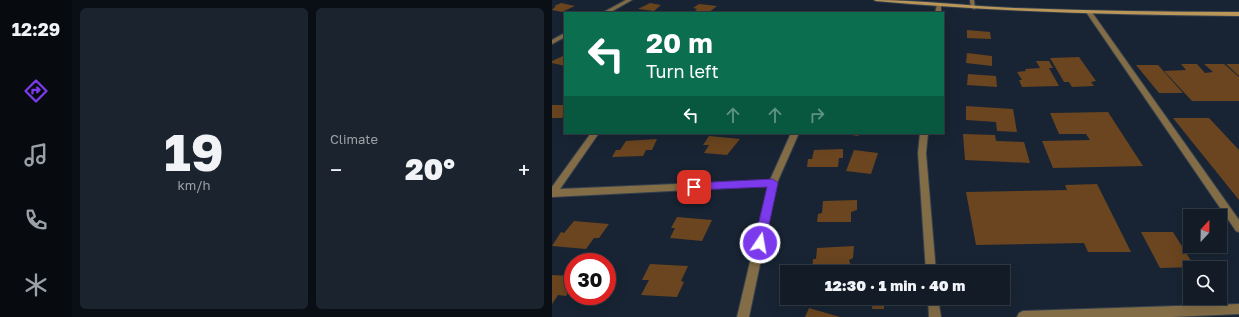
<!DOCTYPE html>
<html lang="en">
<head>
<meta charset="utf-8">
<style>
  :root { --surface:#121b26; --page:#1b242e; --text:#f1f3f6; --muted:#9ca1a7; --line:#313943; --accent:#7c3aed }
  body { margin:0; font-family:"Golos Text",sans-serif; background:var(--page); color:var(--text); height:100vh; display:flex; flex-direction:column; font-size:15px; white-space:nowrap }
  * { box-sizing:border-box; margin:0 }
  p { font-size:13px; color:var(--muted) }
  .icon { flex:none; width:22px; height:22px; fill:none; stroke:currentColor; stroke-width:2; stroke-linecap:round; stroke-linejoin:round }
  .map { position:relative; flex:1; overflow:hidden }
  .details { display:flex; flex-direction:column; gap:8px; padding:8px; background:#0a0f15; width:480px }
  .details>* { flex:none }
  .top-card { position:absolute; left:12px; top:12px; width:380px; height:122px; border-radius:0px; box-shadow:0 4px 16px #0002,0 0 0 1px var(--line); background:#0b6e4f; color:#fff; overflow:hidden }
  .needle { width:26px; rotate:22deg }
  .buttons { position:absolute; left:631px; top:209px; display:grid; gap:8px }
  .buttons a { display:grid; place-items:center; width:44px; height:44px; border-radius:0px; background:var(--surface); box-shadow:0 4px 16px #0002,0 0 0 1px var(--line); font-size:20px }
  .speed { position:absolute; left:12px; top:253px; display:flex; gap:8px; font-size:20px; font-weight:700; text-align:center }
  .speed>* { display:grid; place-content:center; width:52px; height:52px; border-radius:50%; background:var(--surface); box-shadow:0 4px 16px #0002,0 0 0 1px var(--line); line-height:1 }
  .speed .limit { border:6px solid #d22; background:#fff; color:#111 }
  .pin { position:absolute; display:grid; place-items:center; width:34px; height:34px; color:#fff; margin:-17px; border-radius:8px; box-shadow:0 2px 6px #0006 }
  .me { position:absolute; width:44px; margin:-22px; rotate:12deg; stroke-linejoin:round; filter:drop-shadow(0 0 3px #0008) }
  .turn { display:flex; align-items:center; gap:14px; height:84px; padding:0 16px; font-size:18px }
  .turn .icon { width:52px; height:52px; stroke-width:2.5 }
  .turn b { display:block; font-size:28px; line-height:34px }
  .lanes { display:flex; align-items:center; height:38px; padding:0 16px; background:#0003; justify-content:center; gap:20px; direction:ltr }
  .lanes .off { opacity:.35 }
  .big { font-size:30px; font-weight:800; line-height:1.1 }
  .details .widget { flex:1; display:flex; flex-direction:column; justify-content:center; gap:6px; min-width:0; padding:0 14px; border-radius:6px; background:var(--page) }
  .details .dial { align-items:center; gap:0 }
  .dial b { font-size:52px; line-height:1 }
  .heat { display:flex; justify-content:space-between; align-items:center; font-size:22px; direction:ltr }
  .details .tiles { flex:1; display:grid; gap:8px; grid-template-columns:repeat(2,1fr) }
  .trip { position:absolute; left:228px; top:265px; width:230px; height:40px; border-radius:0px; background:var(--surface); box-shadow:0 4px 16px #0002,0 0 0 1px var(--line); font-weight:800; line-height:40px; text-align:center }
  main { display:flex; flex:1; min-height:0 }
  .menu { display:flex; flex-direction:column; width:72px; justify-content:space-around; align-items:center; background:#070b0f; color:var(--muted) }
  .menu .icon { width:28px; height:28px }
  .menu .on { color:var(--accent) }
  .menu b { font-size:18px; color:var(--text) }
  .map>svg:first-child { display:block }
</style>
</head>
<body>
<main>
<nav class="menu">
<b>12:29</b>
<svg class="icon on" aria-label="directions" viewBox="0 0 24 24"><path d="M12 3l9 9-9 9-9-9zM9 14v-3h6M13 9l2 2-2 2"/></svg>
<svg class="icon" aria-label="music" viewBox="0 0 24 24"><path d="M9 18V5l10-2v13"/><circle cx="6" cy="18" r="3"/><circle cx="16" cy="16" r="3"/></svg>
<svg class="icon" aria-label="phone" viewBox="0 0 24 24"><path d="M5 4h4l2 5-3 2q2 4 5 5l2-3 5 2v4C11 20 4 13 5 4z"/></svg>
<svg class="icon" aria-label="climate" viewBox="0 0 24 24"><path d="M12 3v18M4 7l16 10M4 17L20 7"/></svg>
</nav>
<section class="details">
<div class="tiles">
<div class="widget dial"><b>19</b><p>km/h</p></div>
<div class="widget"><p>Climate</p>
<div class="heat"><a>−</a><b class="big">20°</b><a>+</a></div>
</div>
</div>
</section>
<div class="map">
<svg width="687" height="317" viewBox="0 0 687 317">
  <rect width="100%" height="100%" fill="#182433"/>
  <!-- building -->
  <g fill="#6a451f">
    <polygon points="9,3 23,6 10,12 0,10 4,6 2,6"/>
    <polygon points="98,3 109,5 102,11 86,9"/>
    <polygon points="147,4 165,6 156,13 142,12 145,9 141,8"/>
    <polygon points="415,30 438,32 439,39 415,38"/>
    <polygon points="415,53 440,56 440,66 414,63"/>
    <polygon points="13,55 13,66 0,63 0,61"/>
    <polygon points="527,57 544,81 539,82 542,86 520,87 517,82 512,82 498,58"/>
    <polygon points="484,61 497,61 501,68 497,68 507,86 470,87 467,80 470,80 465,72 474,71 473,69 488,68"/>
    <polygon points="629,64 645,64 653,73 661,72 652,64 672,64 687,77 687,101 640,101 612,71 634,70"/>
    <polygon points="674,64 687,64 687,76"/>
    <polygon points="584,65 606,65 631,93 607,93"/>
    <polygon points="416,74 444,76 445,87 415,85"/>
    <polygon points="0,105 13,105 13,114 10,118 0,118"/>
    <polygon points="414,106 461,109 465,132 445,131 444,122 414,120"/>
    <polygon points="556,112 591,166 501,168 490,141 538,140 534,134 507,134 498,113"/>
    <polygon points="621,118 657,118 687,150 687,200"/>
    <polygon points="287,133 308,133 306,136"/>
    <polygon points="411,134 443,135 444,141 472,142 478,163 413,160"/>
    <polygon points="157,136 188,139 175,155 152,153 157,145 151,145"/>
    <polygon points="105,139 100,150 94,150 91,156 60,157 64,150 68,150 74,141"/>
    <polygon points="291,149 291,158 287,158 286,167 255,167 256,159 260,159 262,150"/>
    <polygon points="302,150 326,153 319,174 294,171"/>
    <polygon points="545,184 579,252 536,252 532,243 424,245 414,192 515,190 513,185"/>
    <polygon points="305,200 305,210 299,212 299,222 265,222 266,214 270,213 271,201"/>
    <polygon points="125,217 160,220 150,241 118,238 123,228 119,228"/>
    <polygon points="22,221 57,224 47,238 42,238 34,249 0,246 9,232 12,233"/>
    <polygon points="589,232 621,232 643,267 608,268"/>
    <polygon points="302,246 301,258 297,260 300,269 260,272 261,259 264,259 265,248"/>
    <polygon points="98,264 136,266 129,281 132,282 125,297 89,295 97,280 90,280"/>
    <polygon points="0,275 21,276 21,285 14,296 6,295 0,304"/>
    <polygon points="321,298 332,298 332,309 320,309"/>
    <polygon points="257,308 288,317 253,317"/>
  </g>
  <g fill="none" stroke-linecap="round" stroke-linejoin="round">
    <!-- street casing -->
    <g stroke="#36414f" stroke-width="2">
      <g id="street">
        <polygon points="74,0 80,0 57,13 50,13"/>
        <polygon points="418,0 422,0 423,9 419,8"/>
        <polygon points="385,5 389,6 389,13 383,13"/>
        <polygon points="535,11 539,11 687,220 687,232 684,231 534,12"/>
        <polygon points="13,33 13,37 0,44 0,40"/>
        <polygon points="39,133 47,133 8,189 218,180 239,133 247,133 225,183 197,317 185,317 216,186 0,197 0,187"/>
        <polygon points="368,133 376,133 374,153 384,272 374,272 366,153"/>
        <polygon points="376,298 386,298 389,317 377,317"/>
        <polygon points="687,304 687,314 620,317 465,317 467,313 471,311"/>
      </g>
    </g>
    <!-- secondary casing -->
    <g stroke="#36414f" stroke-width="2">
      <path id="secondary" d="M322 0C368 0 415 6 462 8 537 11 612 12 687 12V16C566 15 445 12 324 1Z"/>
    </g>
    <!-- street -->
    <use href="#street" fill="#836d47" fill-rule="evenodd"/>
    <!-- secondary -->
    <use href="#secondary" fill="#ba9659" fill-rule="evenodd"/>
  </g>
  <!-- route -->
  <polygon fill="#7c3aed" stroke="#51269a" points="221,179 226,183 213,243 212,246 208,247 204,246 202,243 215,187 142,190 138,187 142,183"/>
</svg>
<div class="buttons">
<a><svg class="needle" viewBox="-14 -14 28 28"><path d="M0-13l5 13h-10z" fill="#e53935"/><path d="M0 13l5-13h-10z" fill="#9ca1a7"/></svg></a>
<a><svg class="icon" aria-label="search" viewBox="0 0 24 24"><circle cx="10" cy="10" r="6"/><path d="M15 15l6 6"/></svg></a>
</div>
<div class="speed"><div class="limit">30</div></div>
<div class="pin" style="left:142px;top:187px;background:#d93025"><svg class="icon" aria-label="arrive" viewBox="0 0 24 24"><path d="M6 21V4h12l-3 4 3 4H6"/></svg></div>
<svg class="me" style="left:208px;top:243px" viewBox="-20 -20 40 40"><circle r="17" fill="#7c3aed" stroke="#fff" stroke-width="3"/><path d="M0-11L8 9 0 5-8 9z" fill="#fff"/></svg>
<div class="trip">12:30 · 1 min · 40 m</div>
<div class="top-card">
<div class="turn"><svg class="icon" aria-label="left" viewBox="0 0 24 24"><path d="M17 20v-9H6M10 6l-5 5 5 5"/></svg><div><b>20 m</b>Turn left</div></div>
<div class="lanes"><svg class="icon" aria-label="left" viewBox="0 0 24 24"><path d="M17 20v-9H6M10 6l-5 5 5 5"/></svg><svg class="icon off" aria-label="ahead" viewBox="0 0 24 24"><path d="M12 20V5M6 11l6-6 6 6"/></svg><svg class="icon off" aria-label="ahead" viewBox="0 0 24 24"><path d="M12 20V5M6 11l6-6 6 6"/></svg><svg class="icon off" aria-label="right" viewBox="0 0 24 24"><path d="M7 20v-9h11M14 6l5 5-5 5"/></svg></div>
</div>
</div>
</main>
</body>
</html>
